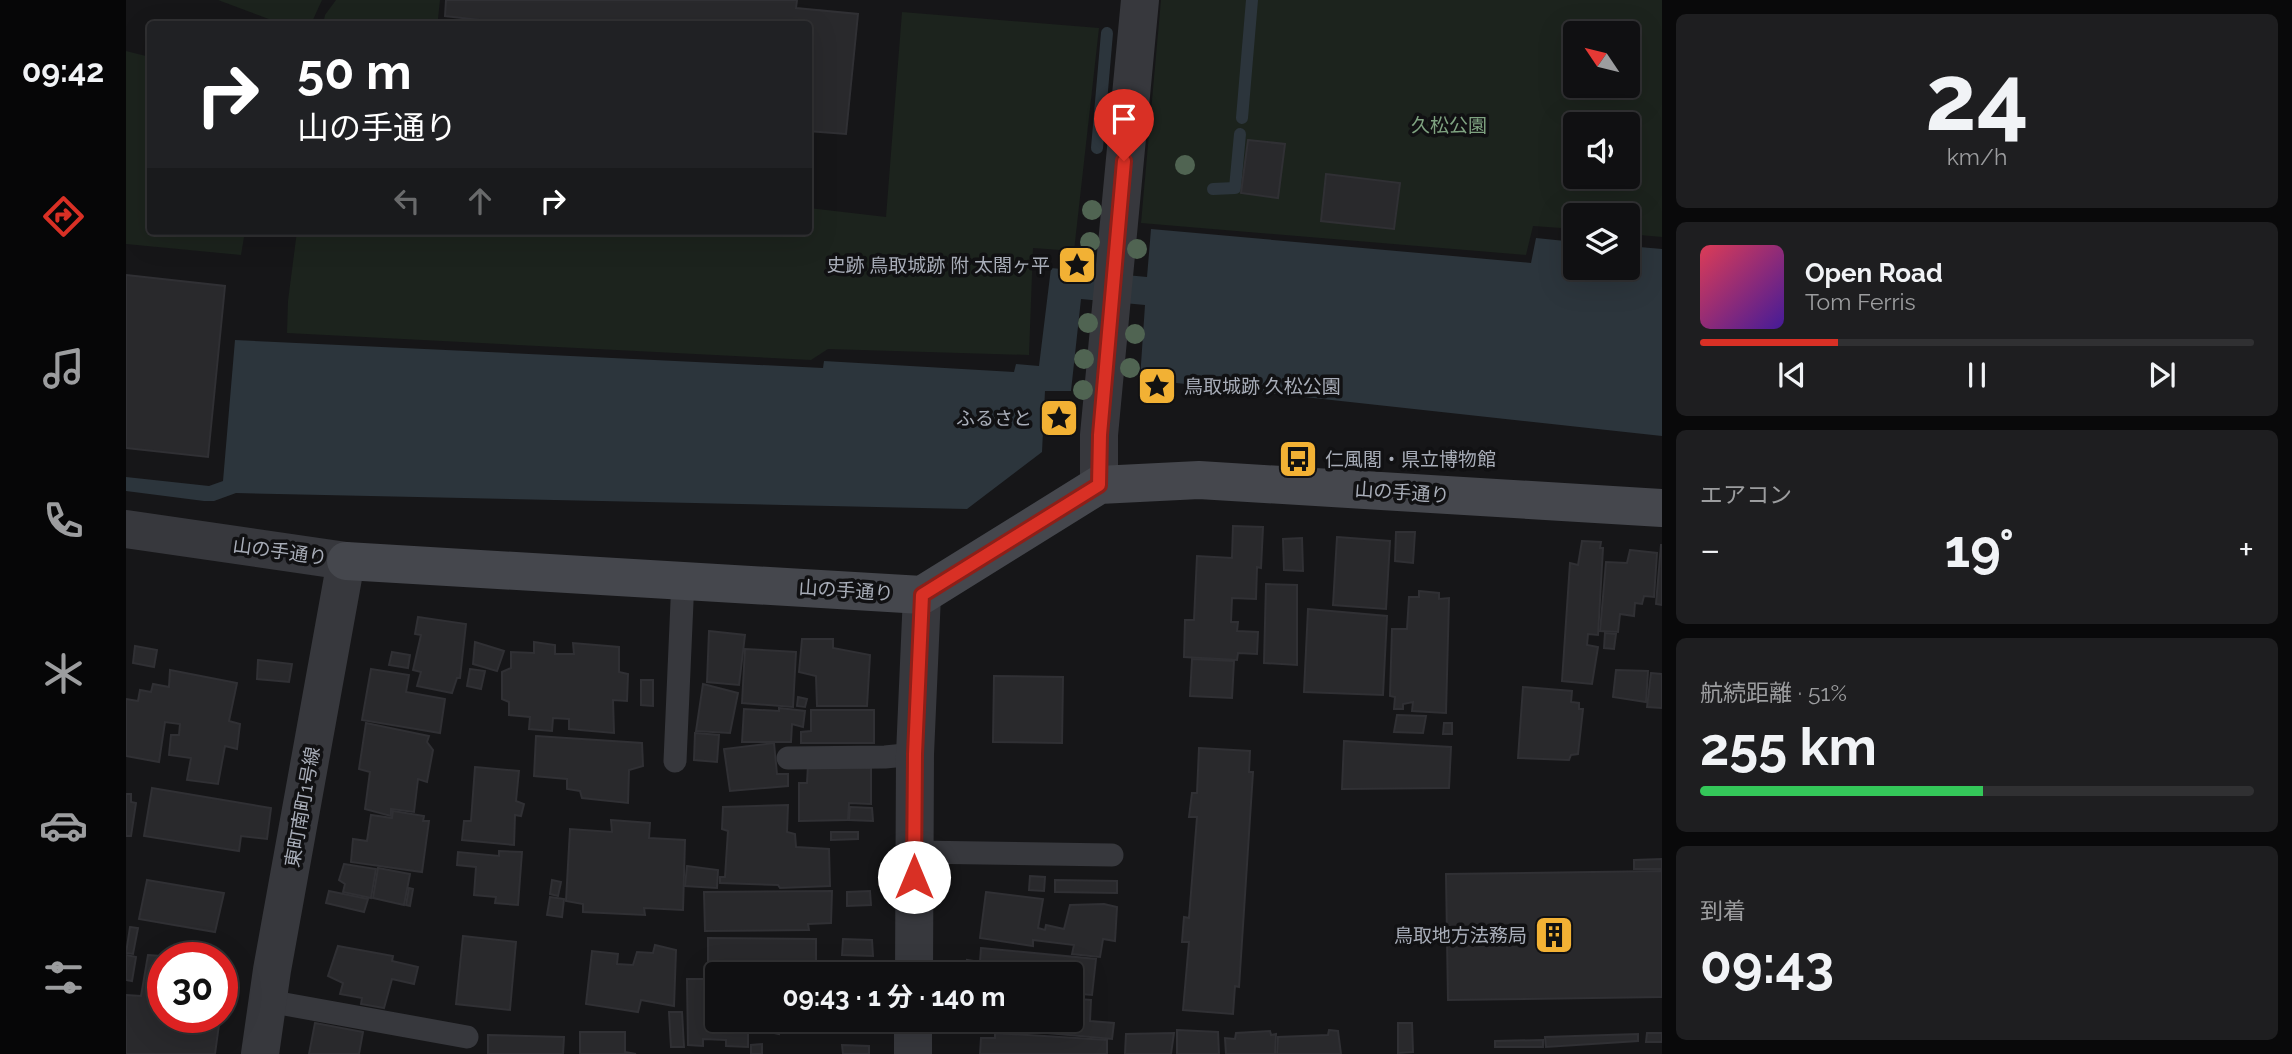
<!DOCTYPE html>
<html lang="ja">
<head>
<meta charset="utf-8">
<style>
  :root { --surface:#101012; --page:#1e1e20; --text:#f1f3f6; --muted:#9c9d9f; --line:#303032; --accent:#d93025 }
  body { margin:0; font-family:Raleway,"Noto Sans JP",sans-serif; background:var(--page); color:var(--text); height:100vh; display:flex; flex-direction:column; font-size:26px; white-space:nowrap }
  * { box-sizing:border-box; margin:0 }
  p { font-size:23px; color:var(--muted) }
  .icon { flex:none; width:38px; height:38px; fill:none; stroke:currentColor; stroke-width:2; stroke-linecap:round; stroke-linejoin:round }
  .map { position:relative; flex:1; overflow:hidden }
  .side { display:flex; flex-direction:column; gap:14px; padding:14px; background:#09090a; width:630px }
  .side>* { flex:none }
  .banner { position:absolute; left:21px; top:21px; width:665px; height:214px; border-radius:7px; box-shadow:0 7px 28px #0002,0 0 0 2px var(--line); background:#202124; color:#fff; overflow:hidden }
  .needle { width:46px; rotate:305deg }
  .fabs { position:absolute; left:1437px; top:21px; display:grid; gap:14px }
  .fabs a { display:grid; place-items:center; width:77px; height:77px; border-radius:7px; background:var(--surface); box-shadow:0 7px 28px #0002,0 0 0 2px var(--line); font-size:35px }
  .speed { position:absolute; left:21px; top:942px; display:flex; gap:14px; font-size:35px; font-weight:700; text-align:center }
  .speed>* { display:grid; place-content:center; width:91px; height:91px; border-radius:50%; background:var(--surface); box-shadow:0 7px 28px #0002,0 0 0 2px var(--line); line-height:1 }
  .speed .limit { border:10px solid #d22; background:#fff; color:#111 }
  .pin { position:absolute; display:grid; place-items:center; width:60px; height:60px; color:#fff; margin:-72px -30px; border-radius:50% 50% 50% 0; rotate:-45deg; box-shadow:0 0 7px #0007 }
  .pin .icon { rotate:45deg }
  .me { position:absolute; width:77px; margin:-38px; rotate:0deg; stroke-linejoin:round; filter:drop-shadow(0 0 5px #0008) }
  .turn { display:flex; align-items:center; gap:24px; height:147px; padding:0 35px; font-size:32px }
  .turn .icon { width:91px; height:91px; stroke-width:2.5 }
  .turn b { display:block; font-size:49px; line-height:60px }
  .lanes { display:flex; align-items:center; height:66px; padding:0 35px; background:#0003; justify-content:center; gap:35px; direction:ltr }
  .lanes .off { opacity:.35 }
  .big { font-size:52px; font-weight:700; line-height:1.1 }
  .side .tile { flex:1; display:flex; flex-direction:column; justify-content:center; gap:10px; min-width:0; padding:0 24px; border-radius:10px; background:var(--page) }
  .side .dial { align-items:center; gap:0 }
  .dial b { font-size:91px; line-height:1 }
  .song { display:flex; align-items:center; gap:21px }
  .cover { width:84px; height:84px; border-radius:10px; background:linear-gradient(135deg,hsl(350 70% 55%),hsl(260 70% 35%)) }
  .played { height:7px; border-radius:4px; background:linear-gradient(90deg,var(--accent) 25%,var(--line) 25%) }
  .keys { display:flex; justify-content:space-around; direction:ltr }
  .heat { display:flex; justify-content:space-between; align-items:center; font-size:38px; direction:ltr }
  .charge { height:10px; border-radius:5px; background:linear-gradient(90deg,#34c759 51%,var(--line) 0) }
  .trip { position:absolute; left:579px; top:962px; width:378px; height:70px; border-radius:7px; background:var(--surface); box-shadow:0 7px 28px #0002,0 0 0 2px var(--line); font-weight:700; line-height:70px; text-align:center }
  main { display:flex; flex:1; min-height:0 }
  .dock { display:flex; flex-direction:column; width:126px; justify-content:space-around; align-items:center; background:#060607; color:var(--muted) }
  .dock .icon { width:49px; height:49px }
  .dock .current { color:var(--accent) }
  .dock b { font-size:32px; color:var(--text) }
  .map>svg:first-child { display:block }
</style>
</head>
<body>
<main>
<nav class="dock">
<b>09:42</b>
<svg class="icon current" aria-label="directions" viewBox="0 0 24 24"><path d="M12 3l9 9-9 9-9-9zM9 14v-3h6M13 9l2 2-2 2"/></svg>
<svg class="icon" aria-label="music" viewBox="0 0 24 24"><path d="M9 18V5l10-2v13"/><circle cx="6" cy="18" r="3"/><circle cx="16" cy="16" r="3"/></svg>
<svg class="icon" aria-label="phone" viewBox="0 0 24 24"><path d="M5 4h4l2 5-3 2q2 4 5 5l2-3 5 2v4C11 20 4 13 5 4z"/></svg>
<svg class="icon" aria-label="climate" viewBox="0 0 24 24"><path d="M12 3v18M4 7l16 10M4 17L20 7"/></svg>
<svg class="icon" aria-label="car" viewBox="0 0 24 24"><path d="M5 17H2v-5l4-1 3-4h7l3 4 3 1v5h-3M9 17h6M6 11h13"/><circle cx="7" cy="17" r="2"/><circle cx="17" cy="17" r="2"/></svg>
<svg class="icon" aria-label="filters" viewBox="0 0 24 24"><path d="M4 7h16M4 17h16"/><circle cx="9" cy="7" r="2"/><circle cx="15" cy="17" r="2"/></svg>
</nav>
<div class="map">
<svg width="1536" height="1054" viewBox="0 0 1536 1054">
  <rect width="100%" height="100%" fill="#161618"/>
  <!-- green -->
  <g fill="#1c231d" fill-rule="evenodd">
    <polygon points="92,0 196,0 185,24 156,24"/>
    <polygon points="210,0 314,0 312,19 344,24 197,24 199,15"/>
    <path d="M1035 0H1536V237L1502 234V215H1449V229L1407 226 1400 255 1015 223ZM1449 33H1502V86H1449ZM1449 124H1502V177H1449Z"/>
    <polygon points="776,12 973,28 948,251 907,248 903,355 702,349 685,360 161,333 162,301 171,231 682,231 683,208 760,217"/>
    <polygon points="0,51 24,57 24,231 119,231 115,255 0,244"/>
  </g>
  <!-- water -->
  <polygon fill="#2c353c" points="1025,229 1405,263 1410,238 1449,242 1449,268 1502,268 1502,246 1536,249 1536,436 1014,379 1019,305 955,299 945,391 919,391 916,452 841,509 110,493 88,501 78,501 0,491 0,477 83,486 97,481 109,340 697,368 698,361 888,372 890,364 913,366 925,268 1021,277"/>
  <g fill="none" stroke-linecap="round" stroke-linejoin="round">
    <!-- stream -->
    <g stroke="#2c353c" stroke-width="12">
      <polyline points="1116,118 1126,0"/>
      <polyline points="971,148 981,33"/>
      <polyline points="1087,189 1109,188 1114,134"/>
    </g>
  </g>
  <!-- building -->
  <g fill="#29292c" stroke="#303034" stroke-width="2">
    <polygon points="320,0 671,0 670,8 732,14 720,134 682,131 682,24 362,24 363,21 319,16"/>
    <polygon points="1122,140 1159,144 1152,198 1115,193"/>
    <polygon points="1200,174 1274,183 1268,229 1195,221"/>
    <polygon points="0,275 99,286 82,457 0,448"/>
    <polygon points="1107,526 1137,527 1135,568 1131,567 1130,599 1106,598 1105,622 1112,622 1111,631 1132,632 1131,654 1112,653 1111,660 1058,657 1059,620 1068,620 1071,556 1106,558"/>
    <polygon points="1270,532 1289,532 1287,563 1269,561"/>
    <polygon points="1211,537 1264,541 1260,609 1207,605"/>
    <polygon points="1176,538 1177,571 1158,570 1157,539"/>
    <polygon points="1456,541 1475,542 1474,548 1477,548 1472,635 1462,634 1461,645 1472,647 1466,684 1436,681 1444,563 1452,565"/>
    <polygon points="1535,545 1536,545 1536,605 1530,604"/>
    <polygon points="1504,550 1531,553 1528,597 1518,596 1516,604 1509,603 1508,616 1494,614 1492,632 1474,631 1480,562 1501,563"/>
    <polygon points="1140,584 1171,585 1171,665 1138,663"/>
    <polygon points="1293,591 1313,593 1313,599 1323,598 1320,713 1286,711 1287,702 1277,704 1277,709 1268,709 1269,697 1264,696 1266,629 1281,629 1283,597 1293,597"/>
    <polygon points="1182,609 1261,616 1257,695 1178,692"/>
    <polygon points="292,617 340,624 334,678 331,678 326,693 291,686 295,672 287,670 295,635 289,634"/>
    <polygon points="583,631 619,635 613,685 581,682"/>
    <polygon points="1479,633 1490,634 1488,649 1478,648"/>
    <polygon points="676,639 707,639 707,648 744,655 741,706 691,706 690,676 673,672"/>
    <polygon points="349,642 378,651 371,671 347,664"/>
    <polygon points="408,642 429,645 429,654 448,654 447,643 493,647 493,672 502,674 501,701 487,700 488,733 443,729 443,719 427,718 426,731 403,729 404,717 383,715 383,702 376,699 376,672 385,668 385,652 408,653"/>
    <polygon points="9,646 31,650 28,667 7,663"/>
    <polygon points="619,649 670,652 667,707 616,703"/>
    <polygon points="266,652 284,655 282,668 263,665"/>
    <polygon points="1066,659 1108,661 1106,698 1064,696"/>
    <polygon points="132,660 166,664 163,682 131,679"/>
    <polygon points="245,669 283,675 280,692 319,699 314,733 236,720"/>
    <polygon points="344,669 359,671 355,689 341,686"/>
    <polygon points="44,670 111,683 103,721 114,724 111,749 99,746 92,784 61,780 65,758 43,755 45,735 53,735 54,724 39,722 33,762 0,756 0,699 12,701 14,690 25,692 27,684 43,687"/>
    <polygon points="1490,670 1522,671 1520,702 1487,697"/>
    <polygon points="1525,673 1536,674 1536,708 1521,707"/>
    <polygon points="868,676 937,677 936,743 867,742"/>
    <polygon points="515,680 527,680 527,706 515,705"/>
    <polygon points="577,684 612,693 604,733 570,731"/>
    <polygon points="1397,687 1446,691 1445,702 1453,703 1453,709 1457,709 1452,754 1445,755 1443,760 1392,758"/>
    <polygon points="672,697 681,699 679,707 671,706"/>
    <polygon points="653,708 679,711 677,727 666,724 665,742 616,742 618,709 653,711"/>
    <polygon points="685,710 748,710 748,743 675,743 675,732 685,731"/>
    <polygon points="1271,715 1300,716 1297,733 1268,732"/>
    <polygon points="240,723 303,736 301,742 307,750 301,782 292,779 288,812 265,809 265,816 239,809 244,772 233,769"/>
    <polygon points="1318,723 1326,723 1326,734 1317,734"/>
    <polygon points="569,733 593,735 591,762 568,760"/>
    <polygon points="410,736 516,743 517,766 503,770 502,803 456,798 454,791 441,789 441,779 408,776"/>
    <polygon points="1218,741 1325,747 1323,788 1216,789"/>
    <polygon points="648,743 651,774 662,774 662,786 604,791 598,749"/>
    <polygon points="1073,748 1124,751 1123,772 1127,772 1113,987 1109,986 1107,1014 1057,1010 1063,942 1056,942 1058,917 1063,918 1071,817 1063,817 1066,793 1071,793"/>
    <polygon points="682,765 745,768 745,804 723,803 722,820 673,821 673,783 681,783"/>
    <polygon points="349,767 393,771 390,801 398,804 395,816 389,815 388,845 336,840 338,821 345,821"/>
    <polygon points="26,788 145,808 141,839 115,836 113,851 18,836"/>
    <polygon points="0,794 5,794 5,802 10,803 5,836 0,836"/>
    <polygon points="662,805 661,832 669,834 670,847 703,849 704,886 654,888 652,885 594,883 594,877 599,877 602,831 596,829 597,807"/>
    <polygon points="724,807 746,808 747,821 723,820"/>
    <polygon points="267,811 298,816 297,821 303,821 296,872 225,862 227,839 241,841 245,815 266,818"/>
    <polygon points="485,820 524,823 523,838 559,840 557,910 518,908 519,915 457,912 457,904 440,901 444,829 486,832"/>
    <polygon points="705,832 732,832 732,839 705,840"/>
    <polygon points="373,851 396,852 392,905 369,903 370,897 348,895 350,867 331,865 332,852 373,856"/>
    <polygon points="1536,859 1536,869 1508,869 1508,860"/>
    <polygon points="218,864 250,869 245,898 217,892 219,884 213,880"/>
    <polygon points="561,866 592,870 591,888 559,886"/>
    <polygon points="252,868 284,874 278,905 247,898"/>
    <polygon points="1536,871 1536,997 1322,1000 1320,874"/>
    <polygon points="904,876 919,877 918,891 903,890"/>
    <polygon points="21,880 98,893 89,932 13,919"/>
    <polygon points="426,880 435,882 432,896 424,894"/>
    <polygon points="929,880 991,881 991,893 929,892"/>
    <polygon points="283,888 287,889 284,906 280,905"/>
    <polygon points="203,891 242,899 238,912 200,903"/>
    <polygon points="706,891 705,923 682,924 683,930 579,931 578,892"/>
    <polygon points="744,891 745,905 721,906 721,892"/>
    <polygon points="860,892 917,899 912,928 919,930 920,925 938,929 944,905 978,904 991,907 989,941 977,939 974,957 946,954 948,945 907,940 907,946 854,938"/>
    <polygon points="424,897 438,899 436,917 421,915"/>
    <polygon points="4,927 12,928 7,954 0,953"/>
    <polygon points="337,936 390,942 384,1010 330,1004"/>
    <polygon points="582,938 690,939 690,968 635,967 635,975 582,975"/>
    <polygon points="717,939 746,940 747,956 716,955"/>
    <polygon points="529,945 550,950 548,1006 515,1000 512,1012 460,1004 466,951 492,954 491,964 507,965 511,952 527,953"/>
    <polygon points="212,946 267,956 266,961 292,967 288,984 266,979 258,1008 235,1004 236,998 214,994 217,983 202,976"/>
    <polygon points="855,948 970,959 966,995 945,993 945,975 840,975 841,960 854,962"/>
    <polygon points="0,955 10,957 6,981 0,980"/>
    <polygon points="22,955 48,957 37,957 37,1017 94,1017 89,1054 0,1054 0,995 15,996"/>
    <polygon points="96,962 101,963 96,999"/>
    <polygon points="561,979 592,979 592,1020 622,1020 622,1047 600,1046 600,1040 577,1039 577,1046 562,1045"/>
    <polygon points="952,999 965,1000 964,1021 988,1023 986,1039 900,1031 901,1020 945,1020 945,1006 951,1007"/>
    <polygon points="543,1012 556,1012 558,1047 545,1047"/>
    <polygon points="629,1020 723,1020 723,1023 713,1021 714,1030 654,1029 653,1034 629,1029"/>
    <polygon points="189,1023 237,1032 233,1054 183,1054"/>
    <polygon points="1272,1023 1286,1023 1287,1052 1272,1053"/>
    <polygon points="1051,1030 1092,1032 1093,1054 1051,1054"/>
    <polygon points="1203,1030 1212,1031 1215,1054 1151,1054 1152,1037 1202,1035"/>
    <polygon points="1144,1031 1145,1035 1150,1034 1149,1054 1100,1054 1099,1038 1109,1039 1110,1033"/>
    <polygon points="454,1032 499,1032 499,1052 510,1054 454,1054"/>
    <polygon points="869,1033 981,1040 981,1054 854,1054 855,1038 869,1038"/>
    <polygon points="1048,1033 1045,1054 999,1054 1000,1034"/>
    <polygon points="1521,1033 1536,1033 1536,1042 1520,1042"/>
    <polygon points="1512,1034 1512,1041 1420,1047 1419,1037"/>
    <polygon points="362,1035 438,1037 437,1054 362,1054"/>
    <polygon points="1417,1040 1417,1047 1369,1047 1369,1041"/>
    <polygon points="636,1044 636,1054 625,1054 625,1045"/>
    <polygon points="716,1045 743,1046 743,1054 717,1054"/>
  </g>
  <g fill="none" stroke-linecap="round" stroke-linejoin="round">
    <!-- lane -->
    <g stroke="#37383d" stroke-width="23">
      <polyline points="662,758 759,757 789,754"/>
      <polyline points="549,761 557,579"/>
      <polyline points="788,852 986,855"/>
      <polyline points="142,1001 341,1037"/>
    </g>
    <!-- street -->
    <g stroke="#37383d" stroke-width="38">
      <polyline points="973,485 973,435 1014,0"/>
      <polyline points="0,529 220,561 146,970 134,1054"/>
      <polyline points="788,975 789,754 796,595"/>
      <polyline points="787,1054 787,1020"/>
    </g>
    <!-- secondary -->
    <polyline stroke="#45474d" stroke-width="38" points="220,561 796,595 973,485 1073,480 1536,508"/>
  </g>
  <!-- trees -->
  <g fill="#506452">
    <circle cx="1059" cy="165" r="10"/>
    <circle cx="966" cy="210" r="10"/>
    <circle cx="964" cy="242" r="10"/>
    <circle cx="1011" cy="249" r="10"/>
    <circle cx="962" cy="323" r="10"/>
    <circle cx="1009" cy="334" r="10"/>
    <circle cx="958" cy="359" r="10"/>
    <circle cx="1004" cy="368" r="10"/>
    <circle cx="957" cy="390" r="10"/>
  </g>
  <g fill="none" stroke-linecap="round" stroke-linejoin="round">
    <!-- route casing -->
    <g stroke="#8d1f18" stroke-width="18">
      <polyline id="route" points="788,877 789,754 796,595 973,485 974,435 998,161"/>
    </g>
    <!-- route -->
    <use href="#route" stroke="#d93025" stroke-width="12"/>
  </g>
  <!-- icons -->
  <defs>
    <g id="sight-square" transform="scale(2.0125)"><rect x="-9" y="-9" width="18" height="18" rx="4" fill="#f2b134" stroke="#111113"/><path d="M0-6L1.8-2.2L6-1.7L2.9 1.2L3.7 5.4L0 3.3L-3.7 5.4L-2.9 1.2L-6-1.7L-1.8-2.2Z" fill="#111"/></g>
    <g id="bus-square" transform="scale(2.0125)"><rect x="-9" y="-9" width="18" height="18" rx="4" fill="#f2b134" stroke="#111113"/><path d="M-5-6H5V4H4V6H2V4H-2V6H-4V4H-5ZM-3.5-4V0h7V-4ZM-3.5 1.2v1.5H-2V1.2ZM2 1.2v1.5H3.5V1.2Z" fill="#111"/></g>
    <g id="building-square" transform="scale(2.0125)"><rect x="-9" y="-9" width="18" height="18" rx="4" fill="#f2b134" stroke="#111113"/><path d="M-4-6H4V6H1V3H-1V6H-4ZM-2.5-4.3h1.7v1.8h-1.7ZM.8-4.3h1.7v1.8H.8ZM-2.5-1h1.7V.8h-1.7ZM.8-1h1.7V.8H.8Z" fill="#111"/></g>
  </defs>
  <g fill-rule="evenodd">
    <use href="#sight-square" x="951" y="265"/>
    <use href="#sight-square" x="1031" y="386"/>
    <use href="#sight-square" x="933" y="418"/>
    <use href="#bus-square" x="1172" y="459"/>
    <use href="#building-square" x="1428" y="935"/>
  </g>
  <g text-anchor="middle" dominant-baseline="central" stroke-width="7" stroke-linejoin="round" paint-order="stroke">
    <!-- park labels -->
    <g font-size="19" fill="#7fa381" stroke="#111113">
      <text x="1323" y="125">久松公園</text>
    </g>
    <!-- poi labels -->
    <g font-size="19" fill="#a8adb8" stroke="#111113" text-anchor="end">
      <text x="924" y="265">史跡 鳥取城跡 附 太閤ヶ平</text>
      <text x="1058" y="386" text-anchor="start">鳥取城跡 久松公園</text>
      <text x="906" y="418">ふるさと</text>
      <text x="1199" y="459" text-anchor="start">仁風閣・県立博物館</text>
      <text x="1401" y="935">鳥取地方法務局</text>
    </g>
    <!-- street labels -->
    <g font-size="19" fill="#a8adb8" stroke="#111113">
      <text transform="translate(1276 492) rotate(4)">山の手通り</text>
      <text transform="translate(154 551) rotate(8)">山の手通り</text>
      <text transform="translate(720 590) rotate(4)">山の手通り</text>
      <text transform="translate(176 807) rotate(-80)">東町南町1号線</text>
    </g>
  </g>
</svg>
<div class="fabs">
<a><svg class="needle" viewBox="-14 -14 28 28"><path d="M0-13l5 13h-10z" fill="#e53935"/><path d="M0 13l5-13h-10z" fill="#9c9d9f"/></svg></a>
<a><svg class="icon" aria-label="sound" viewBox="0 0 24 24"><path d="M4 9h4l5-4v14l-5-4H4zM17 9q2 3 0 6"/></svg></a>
<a><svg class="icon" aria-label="layers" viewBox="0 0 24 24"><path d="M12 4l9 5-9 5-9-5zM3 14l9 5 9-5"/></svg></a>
</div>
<div class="speed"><div class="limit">30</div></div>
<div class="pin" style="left:998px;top:161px;background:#d93025"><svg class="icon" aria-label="arrive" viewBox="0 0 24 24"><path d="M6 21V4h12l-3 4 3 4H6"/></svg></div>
<svg class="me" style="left:788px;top:877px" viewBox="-20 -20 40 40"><circle r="19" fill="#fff"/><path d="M0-13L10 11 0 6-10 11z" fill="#d93025"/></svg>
<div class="trip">09:43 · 1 分 · 140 m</div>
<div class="banner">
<div class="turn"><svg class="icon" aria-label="right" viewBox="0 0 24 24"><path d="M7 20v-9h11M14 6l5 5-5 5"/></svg><div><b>50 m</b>山の手通り</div></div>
<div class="lanes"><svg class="icon off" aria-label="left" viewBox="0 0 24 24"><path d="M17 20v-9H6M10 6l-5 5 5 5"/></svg><svg class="icon off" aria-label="ahead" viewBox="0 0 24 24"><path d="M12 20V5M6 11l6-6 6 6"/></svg><svg class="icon" aria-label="right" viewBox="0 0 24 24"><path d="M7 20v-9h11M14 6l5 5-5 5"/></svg></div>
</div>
</div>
<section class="side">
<div class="tile dial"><b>24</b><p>km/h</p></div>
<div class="tile">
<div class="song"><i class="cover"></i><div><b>Open Road</b><p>Tom Ferris</p></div></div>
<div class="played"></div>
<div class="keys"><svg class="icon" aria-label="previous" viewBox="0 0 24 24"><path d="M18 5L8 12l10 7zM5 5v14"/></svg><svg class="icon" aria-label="pause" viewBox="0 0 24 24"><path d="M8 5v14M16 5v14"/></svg><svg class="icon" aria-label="next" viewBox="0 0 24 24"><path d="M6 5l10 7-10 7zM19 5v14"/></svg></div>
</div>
<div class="tile"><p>エアコン</p>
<div class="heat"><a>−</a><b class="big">19°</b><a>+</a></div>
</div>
<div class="tile"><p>航続距離 · 51%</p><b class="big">255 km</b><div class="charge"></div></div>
<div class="tile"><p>到着</p><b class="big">09:43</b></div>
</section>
</main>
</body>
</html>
